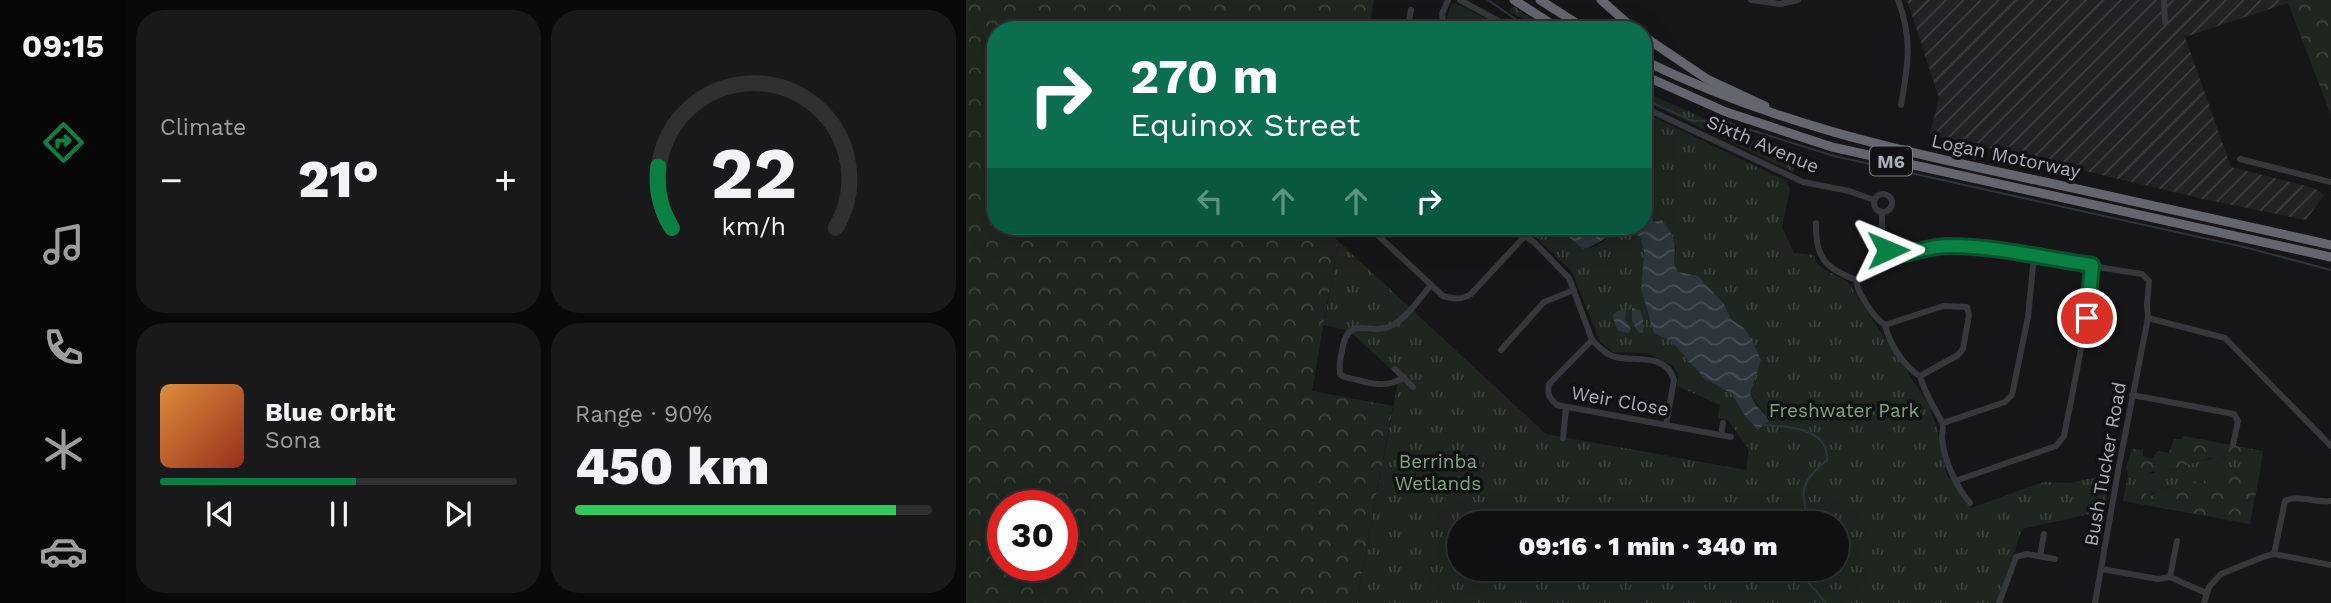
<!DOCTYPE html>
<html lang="en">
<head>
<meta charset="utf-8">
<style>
  :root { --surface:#101012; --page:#19191b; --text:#f1f3f6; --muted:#9c9d9f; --line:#303032; --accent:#0b8043 }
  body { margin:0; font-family:"Work Sans",sans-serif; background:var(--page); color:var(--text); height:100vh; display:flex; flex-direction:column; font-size:26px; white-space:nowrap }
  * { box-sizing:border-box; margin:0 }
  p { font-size:23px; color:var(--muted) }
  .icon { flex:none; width:38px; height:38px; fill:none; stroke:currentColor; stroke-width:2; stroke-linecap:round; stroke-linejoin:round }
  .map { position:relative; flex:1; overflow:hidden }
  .side { display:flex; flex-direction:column; gap:10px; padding:10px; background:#09090a; width:840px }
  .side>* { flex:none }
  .hud { position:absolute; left:21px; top:21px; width:665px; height:214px; border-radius:28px; box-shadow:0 7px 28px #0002,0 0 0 2px var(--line); background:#0b6e4f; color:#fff; overflow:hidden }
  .speed { position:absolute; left:21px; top:490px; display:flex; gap:14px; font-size:35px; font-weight:700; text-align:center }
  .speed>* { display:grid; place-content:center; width:91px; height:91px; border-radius:50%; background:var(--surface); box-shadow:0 7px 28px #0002,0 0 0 2px var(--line); line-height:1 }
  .speed .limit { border:10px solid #d22; background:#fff; color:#111 }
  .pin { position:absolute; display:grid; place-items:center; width:60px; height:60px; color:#fff; margin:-30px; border:4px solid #fff; border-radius:50%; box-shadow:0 2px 7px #0007 }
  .me { position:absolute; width:77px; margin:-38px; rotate:89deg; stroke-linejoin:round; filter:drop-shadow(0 0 5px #0008) }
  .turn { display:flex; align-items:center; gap:24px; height:147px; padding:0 28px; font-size:32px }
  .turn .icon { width:91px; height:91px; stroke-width:2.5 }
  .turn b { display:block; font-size:49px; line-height:60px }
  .lanes { display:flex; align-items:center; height:66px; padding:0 28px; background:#0003; justify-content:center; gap:35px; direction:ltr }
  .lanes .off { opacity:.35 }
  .big { font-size:52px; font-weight:800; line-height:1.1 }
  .side .widget { flex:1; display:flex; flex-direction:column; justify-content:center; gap:10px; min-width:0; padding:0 24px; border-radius:28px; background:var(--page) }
  .side .dial { align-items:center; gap:0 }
  .dial svg { height:182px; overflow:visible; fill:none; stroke:var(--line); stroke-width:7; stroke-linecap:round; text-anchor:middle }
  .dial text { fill:var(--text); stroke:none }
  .song { display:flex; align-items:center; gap:21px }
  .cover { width:84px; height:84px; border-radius:10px; background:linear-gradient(135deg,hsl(30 70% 55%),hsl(10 70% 35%)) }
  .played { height:7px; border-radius:4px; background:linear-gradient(90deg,var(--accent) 55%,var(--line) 55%) }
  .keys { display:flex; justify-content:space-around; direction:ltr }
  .heat { display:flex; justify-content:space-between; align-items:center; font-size:38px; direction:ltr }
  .charge { height:10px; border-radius:5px; background:linear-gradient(90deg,#34c759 90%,var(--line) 0) }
  .side .tiles { flex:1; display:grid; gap:10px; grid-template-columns:repeat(2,1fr) }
  .trip { position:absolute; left:481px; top:511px; width:402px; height:70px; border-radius:35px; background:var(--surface); box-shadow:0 7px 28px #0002,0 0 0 2px var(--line); font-weight:800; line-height:70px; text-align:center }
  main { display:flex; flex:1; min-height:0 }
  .tab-bar { display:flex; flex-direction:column; width:126px; justify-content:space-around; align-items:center; background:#060607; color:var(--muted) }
  .tab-bar .icon { width:49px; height:49px }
  .tab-bar .active { color:var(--accent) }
  .tab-bar b { font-size:32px; color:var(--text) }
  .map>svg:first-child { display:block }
</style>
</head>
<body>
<main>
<nav class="tab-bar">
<b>09:15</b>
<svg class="icon active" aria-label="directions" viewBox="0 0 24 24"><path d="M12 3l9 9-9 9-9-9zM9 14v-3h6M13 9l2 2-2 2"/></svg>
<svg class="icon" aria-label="music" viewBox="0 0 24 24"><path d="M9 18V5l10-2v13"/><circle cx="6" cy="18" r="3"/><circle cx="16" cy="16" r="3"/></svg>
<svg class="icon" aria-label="phone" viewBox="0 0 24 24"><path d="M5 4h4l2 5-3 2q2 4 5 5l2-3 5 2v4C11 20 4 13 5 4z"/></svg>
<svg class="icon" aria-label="climate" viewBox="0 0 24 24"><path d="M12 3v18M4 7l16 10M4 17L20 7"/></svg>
<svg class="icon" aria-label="car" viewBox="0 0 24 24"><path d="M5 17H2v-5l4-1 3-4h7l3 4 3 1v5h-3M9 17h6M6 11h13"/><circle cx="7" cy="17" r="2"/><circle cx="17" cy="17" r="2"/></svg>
</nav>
<section class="side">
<div class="tiles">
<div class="widget"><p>Climate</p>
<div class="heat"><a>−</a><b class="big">21°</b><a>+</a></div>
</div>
<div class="widget dial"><svg viewBox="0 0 100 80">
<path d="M14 69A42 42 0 1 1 86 69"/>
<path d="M14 69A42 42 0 0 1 8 42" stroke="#0b8043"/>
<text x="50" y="56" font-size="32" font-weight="700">22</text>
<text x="50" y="72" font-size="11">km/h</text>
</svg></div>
<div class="widget">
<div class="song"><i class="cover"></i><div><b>Blue Orbit</b><p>Sona</p></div></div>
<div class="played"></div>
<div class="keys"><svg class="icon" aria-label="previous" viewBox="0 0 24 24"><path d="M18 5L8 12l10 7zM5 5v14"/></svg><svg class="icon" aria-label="pause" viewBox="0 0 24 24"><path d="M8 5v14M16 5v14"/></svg><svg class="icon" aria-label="next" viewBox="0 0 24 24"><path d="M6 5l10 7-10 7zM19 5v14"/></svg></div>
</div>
<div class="widget"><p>Range · 90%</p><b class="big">450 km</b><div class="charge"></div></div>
</div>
</section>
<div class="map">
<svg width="1365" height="603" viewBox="0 0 1365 603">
  <defs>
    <pattern id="industrial-furrows" width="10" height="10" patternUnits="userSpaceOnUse" patternTransform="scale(1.75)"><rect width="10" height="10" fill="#222225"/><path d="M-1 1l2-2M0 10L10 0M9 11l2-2" fill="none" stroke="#3f3f43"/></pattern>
    <pattern id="grass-tufts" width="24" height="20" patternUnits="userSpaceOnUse" patternTransform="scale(1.75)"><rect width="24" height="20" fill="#1e261f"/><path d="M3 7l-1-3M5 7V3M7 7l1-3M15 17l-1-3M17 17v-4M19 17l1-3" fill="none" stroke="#3c433d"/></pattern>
    <pattern id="forest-crowns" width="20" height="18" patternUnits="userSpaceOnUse" patternTransform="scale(1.75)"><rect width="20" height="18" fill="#1e261f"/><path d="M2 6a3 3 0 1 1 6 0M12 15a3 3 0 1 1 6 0" fill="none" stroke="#3c433d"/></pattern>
    <pattern id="water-waves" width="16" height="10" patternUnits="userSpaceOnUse" patternTransform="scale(1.75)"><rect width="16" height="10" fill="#2c353c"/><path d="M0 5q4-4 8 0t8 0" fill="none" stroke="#485056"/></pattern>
  </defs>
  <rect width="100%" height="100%" fill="#161618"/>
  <!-- industrial -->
  <polygon fill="url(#industrial-furrows)" points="941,0 1321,0 1322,3 1219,37 1265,167 1348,188 1358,195 1340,220 1237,199 964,134 973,98"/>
  <!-- grass -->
  <g fill="url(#grass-tufts)" fill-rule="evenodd">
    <polygon points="489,3 542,30 484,30 481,17 485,5"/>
    <path d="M546 7H549L582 30C576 30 550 16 543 11Z"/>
    <polygon points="677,91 830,160 827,172 677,100"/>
    <path d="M677 112 820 181 824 189 816 227 828 253 848 255 850 262 857 269 881 281 962 403 970 425 981 476 988 482 996 499 1005 508 1077 482 1104 483 1145 474 1138 511 1056 529 1030 603H390L433 377 384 331 358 325 372 241 580 434 780 470 783 449 762 420 752 418 754 405 711 386 713 374 706 365 681 353 646 352 634 341 606 272 566 233 567 226H590L617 249 631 246 652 229H658L674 237 678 252 675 290 682 315 738 378 766 394 779 416 792 430 804 420 784 394 795 360 778 328 765 319 758 304 725 276 712 272 708 265 710 247 682 217 677 182ZM494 523H872V569H494Z"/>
    <path d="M1281 448 1297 451 1293 477 1272 473 1262 477 1200 487 1187 493 1180 499 1171 498 1168 503 1157 501 1162 474C1175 478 1190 471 1206 470 1214 464 1252 456 1263 457L1266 454 1279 452Z"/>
  </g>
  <!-- forest -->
  <g fill="url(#forest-crowns)" fill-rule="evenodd">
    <path d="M0 0H408L403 30H30V226H369L368 236 372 241 346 391 427 406 390 603H0ZM37 506H96V565H37Z"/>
    <polygon points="1321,0 1365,0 1365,115 1322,3"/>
    <polygon points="1218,436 1281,448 1279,452 1266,454 1260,459 1259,456 1251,459 1244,458 1191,474 1187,471 1172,479 1162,474 1160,468 1166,449 1177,450 1177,456 1185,459 1192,451 1203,453 1208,439 1215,439"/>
    <polygon points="1282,470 1287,471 1289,475 1293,477 1284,524 1168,503 1172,494 1180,491 1181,499 1192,490 1225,481 1236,482 1243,477 1249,478 1255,474 1262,477"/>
  </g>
  <!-- water -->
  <g fill="url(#water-waves)">
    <path d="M677 182 682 217 688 222 696 220C709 236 710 245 708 264L712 272 732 276 758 304 765 319 778 328 786 340 795 360 784 394 790 405 804 420 792 430 779 416 766 394 738 378 705 341 688 333 675 290 678 252 674 237C669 235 663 230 658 229 652 227 631 247 617 249L590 226H677Z"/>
    <polygon points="666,308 674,310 677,320 677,333 673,333 666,322"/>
    <polygon points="657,309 660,310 659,319 665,329 663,333 652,331 647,318 648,313"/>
  </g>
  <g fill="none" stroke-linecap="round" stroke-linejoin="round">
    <!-- stream -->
    <g stroke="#2c353c" stroke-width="2">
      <polyline points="522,0 565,30"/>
      <polyline points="677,99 727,121 753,120 868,156 1278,247 1365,270"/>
      <path d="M799 425C823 426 863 429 861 460 848 472 835 481 838 500 840 508 841 515 838 523"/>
      <polyline points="834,569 837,576 860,603"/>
    </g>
    <!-- minor -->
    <g stroke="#37383d" stroke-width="6">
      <polyline points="494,0 549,30"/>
      <polyline points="785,0 814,4 832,0"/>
      <path d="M932 0C947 39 942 65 935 105"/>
      <polyline points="1198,0 1199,22"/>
      <polyline points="441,30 445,10"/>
      <polyline points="479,30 476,14 482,0"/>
      <polyline points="677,107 837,182 883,191 908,200"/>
      <polyline points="1274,159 1365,182"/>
      <circle cx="917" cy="203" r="9"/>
      <polyline points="916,212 916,233 926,255"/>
      <path d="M850 223C849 257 859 269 891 280"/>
      <path d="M402 226 477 296C488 299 495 300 505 294L559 236 562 226"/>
      <path d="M559 236 568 242 603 278 626 340C632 346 640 355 649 357 668 362 700 352 708 380L700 425"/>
      <polyline points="926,255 936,255 966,246 998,246 1176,274 1183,281 1181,305 1182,318 1153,466 1129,603"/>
      <path d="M926 255C914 275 875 265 898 300 904 310 909 318 919 325 923 343 938 367 954 376 958 392 968 407 976 422 978 427 976 432 976 438 978 460 990 487 1004 503"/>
      <polyline points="1182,318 1259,338 1365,446"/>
      <polyline points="919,325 977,306 1001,307 1003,315 997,349 992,355 954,376"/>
      <path d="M626 340 583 384C581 394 583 398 591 405L765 437"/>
      <polyline points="535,350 578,302 608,290"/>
      <polyline points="429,369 447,387"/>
      <path d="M438 377C418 391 400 381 378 377L374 374C373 366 374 359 376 351 382 311 405 338 427 325 441 317 454 298 465 285"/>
      <polyline points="1166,395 1268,414 1272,421 1267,445"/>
      <polyline points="977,423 1039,402 1046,395 1062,317 1068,256"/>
      <polyline points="755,435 757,423"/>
      <polyline points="597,438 600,408"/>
      <polyline points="992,480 1090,446 1098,436 1121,319 1126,266"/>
      <path d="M1308 554 1319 501C1332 494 1349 503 1364 501"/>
      <polyline points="1074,556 1078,534"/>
      <polyline points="1136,569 1192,579 1204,577 1240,593"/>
      <polyline points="1204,577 1211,541"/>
      <polyline points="1033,603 1050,557 1061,554 1089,559"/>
      <polyline points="1238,603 1243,587 1255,574 1297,557 1308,554 1365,565"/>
    </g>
    <!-- highway -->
    <g stroke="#63666e" stroke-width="9">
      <polyline points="548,0 595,30"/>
      <polyline points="574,0 621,30"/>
      <polyline points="635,0 669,30"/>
      <polyline points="677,36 741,79 799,106"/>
      <path d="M677 60C803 122 929 150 1065 179 1165 201 1265 222 1365 245"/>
      <polyline points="677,75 760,112 866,147 1365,257"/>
    </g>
  </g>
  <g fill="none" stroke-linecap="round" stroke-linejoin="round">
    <!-- route casing -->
    <g stroke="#07532c" stroke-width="18">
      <path id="route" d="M922 250 926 255C945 256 962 245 985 246 1031 246 1081 259 1126 265L1121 318"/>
    </g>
    <!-- route -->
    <use href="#route" stroke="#0b8043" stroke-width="12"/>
  </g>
  <g text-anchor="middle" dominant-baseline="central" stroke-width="7" stroke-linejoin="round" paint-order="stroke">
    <!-- shield labels -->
    <rect fill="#111113" stroke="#7b7e86" stroke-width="2" x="904" y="146.5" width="42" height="29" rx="5"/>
    <g font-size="18" font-weight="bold" fill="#a8adb8">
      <text x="925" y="161">M6</text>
    </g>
    <!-- street labels -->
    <g font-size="19" fill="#a8adb8" stroke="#111113">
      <text transform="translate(797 144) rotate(23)">Sixth Avenue</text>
      <text transform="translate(1040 156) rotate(12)">Logan Motorway</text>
      <text transform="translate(654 401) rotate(10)">Weir Close</text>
      <text transform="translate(1139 464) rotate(-80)">Bush Tucker Road</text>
    </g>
    <!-- park labels -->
    <g font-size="19" fill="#7fa381" stroke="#111113">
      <text x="878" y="410">Freshwater Park</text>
      <text x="472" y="461">Berrinba<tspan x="472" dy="22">Wetlands</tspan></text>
    </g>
  </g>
</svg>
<div class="speed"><div class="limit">30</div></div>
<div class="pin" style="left:1121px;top:318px;background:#d93025"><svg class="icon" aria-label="arrive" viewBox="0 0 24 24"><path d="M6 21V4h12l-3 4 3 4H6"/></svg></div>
<svg class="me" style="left:922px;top:250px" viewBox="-20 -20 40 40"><path d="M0-17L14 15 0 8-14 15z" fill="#0b8043" stroke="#fff" stroke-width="4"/></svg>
<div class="trip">09:16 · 1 min · 340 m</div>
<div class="hud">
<div class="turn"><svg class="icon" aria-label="right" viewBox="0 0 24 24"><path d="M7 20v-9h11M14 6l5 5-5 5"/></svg><div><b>270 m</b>Equinox Street</div></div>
<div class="lanes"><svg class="icon off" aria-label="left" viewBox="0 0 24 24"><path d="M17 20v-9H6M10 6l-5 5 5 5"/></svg><svg class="icon off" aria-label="ahead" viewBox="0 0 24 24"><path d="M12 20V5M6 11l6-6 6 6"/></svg><svg class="icon off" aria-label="ahead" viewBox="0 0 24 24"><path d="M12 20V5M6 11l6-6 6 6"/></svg><svg class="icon" aria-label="right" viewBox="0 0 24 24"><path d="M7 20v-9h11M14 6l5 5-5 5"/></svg></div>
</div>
</div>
</main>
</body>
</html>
